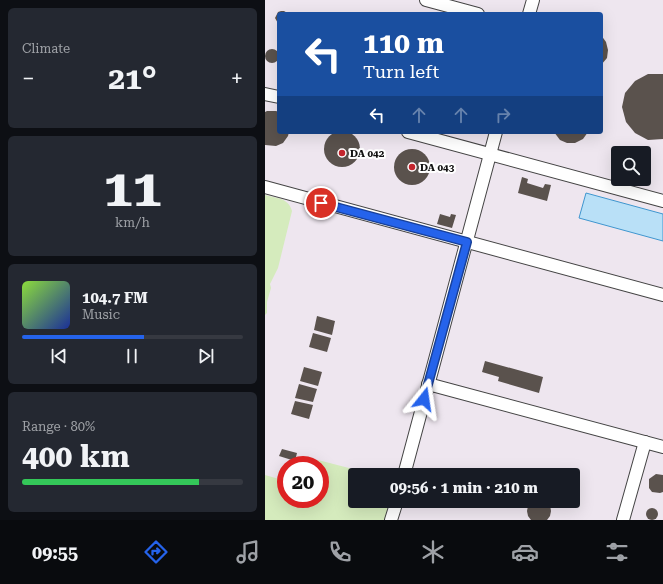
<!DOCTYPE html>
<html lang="en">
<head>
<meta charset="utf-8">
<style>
  :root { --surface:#171b24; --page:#242831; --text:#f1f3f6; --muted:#9ea1a6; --line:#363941; --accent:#2563eb }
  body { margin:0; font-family:"Roboto Serif",serif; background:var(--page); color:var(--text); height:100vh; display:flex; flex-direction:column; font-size:15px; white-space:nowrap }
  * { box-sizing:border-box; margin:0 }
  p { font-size:13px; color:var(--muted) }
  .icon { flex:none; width:22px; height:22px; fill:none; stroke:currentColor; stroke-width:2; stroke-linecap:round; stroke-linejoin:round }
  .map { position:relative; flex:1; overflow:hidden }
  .details { display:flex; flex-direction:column; gap:8px; padding:8px; background:#0d0f14; width:265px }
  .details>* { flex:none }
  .top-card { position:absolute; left:12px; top:12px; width:326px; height:122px; border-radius:4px; box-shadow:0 4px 16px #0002; background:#1a4fa0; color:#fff; overflow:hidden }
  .buttons { position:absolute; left:346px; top:146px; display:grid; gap:8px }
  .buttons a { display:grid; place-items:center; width:40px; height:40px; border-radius:4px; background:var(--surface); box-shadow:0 4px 16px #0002; font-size:20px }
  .speed { position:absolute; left:12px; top:456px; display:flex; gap:8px; font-size:20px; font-weight:700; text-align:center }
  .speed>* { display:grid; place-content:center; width:52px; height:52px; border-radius:50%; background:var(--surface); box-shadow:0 4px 16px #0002; line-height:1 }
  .speed .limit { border:6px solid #d22; background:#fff; color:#111 }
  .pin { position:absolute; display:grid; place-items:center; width:34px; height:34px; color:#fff; margin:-17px; border:2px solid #fff; border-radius:50%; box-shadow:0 1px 4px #0007 }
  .me { position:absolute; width:44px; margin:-22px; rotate:15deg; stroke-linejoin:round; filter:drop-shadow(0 0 3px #0008) }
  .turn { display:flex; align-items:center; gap:14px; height:84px; padding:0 20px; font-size:18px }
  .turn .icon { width:52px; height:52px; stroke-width:2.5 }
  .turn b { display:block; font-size:28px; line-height:34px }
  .lanes { display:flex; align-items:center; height:38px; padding:0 20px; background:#0003; justify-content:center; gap:20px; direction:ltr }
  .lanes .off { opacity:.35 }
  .big { font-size:30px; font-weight:700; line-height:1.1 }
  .details .tile { flex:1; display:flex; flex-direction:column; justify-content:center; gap:6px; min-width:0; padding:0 14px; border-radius:6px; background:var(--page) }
  .details .dial { align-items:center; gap:0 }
  .dial b { font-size:52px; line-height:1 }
  .song { display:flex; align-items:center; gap:12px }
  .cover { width:48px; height:48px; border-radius:6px; background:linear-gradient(135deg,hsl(90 70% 55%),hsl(230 70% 35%)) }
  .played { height:4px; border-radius:2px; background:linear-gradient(90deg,var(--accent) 55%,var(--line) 55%) }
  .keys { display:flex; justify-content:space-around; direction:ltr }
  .heat { display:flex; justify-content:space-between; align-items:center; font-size:22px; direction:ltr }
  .charge { height:6px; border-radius:3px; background:linear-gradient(90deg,#34c759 80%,var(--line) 0) }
  .trip { position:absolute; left:83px; top:468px; width:232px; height:40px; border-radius:4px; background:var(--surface); box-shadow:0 4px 16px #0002; font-weight:700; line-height:40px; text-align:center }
  .tab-bar { display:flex; height:64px; justify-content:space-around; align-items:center; background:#090b0e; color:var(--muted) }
  .tab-bar .icon { width:28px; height:28px }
  .tab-bar .active { color:var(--accent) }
  .tab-bar b { font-size:18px; color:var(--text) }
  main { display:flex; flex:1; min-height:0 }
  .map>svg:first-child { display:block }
</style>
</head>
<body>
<main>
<section class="details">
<div class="tile"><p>Climate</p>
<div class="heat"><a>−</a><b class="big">21°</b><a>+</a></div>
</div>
<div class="tile dial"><b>11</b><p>km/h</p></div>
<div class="tile">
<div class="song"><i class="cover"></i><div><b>104.7 FM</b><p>Music</p></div></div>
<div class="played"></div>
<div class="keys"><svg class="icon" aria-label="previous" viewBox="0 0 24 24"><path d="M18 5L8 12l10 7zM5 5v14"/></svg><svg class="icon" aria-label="pause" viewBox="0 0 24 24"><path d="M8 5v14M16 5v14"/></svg><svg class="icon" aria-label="next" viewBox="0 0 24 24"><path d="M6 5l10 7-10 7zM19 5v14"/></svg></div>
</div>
<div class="tile"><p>Range · 80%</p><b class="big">400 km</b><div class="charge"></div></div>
</section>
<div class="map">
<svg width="398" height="520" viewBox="0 0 398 520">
  <rect width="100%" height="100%" fill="#fffdf5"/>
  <!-- industrial -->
  <path fill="#eee6ef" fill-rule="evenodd" d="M0 0H398V520H0ZM14 14H336V132H14ZM353 153H379V179H353ZM21 465H55V499H21ZM90 475H308V501H90Z"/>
  <!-- green -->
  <g fill="#d5ebbd">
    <path d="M0 195C11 198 24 198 27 211L13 268 5 284 6 288 2 302V313L0 315Z"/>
    <polygon points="53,460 111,475 90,475 90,501 127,501 121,520 0,520 0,475 21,481 21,499 55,499 55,465 47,465"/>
  </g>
  <!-- water -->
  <polygon fill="#b9e0f7" stroke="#3f96cf" points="321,193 398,214 398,241 314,218"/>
  <!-- building -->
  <g fill="#5a524d">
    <polygon points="16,11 19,11 24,14 14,14 14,25 10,18 13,12"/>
    <polygon points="336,35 341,42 343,50 342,58 336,65"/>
    <circle cx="7" cy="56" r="7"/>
    <polygon points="383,74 398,74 398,139 383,140 370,133 361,122 357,107 360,93 370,81"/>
    <polygon points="2,111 11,111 14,112 14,132 24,132 23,136 18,143 11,146 0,145 0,112"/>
    <circle cx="77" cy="149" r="18"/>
    <polygon points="289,132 323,132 318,139 310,143 302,143 295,140"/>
    <circle cx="147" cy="167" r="18"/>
    <polygon points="257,177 263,179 262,183 278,188 280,184 286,185 282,201 253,193"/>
    <polygon points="175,214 185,217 186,214 191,215 187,228 172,224"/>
    <polygon points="52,316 70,321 67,335 49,330"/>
    <polygon points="48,333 66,338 62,352 44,347"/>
    <polygon points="220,361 278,377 274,393 233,381 234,377 217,372"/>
    <polygon points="39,367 57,372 53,386 35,381"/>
    <polygon points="34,384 52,389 48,402 30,398"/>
    <polygon points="30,401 48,405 44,419 26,414"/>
    <polygon points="17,449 32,453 30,461 14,456"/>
    <polygon points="391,474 398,475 398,492 395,493 387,492 384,488 384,479"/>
    <polygon points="200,501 220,501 213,506 208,506 202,504"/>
    <polygon points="266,501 281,501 285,505 286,511 285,516 282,520 266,520 263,516 262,511 263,506"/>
    <circle cx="387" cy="514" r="6"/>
  </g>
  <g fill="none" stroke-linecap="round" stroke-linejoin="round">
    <!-- minor casing -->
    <g stroke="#444" stroke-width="14">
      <g id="minor">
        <polyline points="161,0 213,14"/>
        <polyline points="264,14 268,0"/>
        <polyline points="0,94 14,97"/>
        <polyline points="143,132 398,201"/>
        <polyline points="0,187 398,295"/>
        <polyline points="163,384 398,447"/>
        <polyline points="139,475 231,132"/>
        <polyline points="126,520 132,501"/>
        <polyline points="358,520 380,442"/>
      </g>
    </g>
    <!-- minor -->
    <use href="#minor" stroke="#fff" stroke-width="12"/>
  </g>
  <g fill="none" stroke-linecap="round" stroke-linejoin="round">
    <!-- route casing -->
    <g stroke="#184099" stroke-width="10">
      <polyline id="route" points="56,203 202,242 159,399"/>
    </g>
    <!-- route -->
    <use href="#route" stroke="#2563eb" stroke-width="7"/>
  </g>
  <!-- markers -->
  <g fill="#c4262e" stroke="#fff" stroke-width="1.5">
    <circle cx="77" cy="153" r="4"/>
    <circle cx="147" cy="167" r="4"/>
  </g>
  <g text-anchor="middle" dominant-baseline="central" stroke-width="4" stroke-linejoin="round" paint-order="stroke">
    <!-- poi labels -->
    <g font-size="10" font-weight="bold" fill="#111" stroke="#fff" text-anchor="start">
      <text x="85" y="153">DA 042</text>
      <text x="155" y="167">DA 043</text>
    </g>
  </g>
</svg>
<div class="buttons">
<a><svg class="icon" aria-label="search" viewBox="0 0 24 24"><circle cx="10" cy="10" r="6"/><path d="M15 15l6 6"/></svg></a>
</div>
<div class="speed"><div class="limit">20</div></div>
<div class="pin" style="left:56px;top:203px;background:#d93025"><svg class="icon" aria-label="arrive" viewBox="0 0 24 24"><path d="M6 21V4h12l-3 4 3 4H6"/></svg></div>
<svg class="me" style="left:159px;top:399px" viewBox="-20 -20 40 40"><path d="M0-17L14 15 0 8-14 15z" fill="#2563eb" stroke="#fff" stroke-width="4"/></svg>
<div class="trip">09:56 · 1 min · 210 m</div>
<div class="top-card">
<div class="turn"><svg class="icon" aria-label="left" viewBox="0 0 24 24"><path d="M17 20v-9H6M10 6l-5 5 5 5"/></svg><div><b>110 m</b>Turn left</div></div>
<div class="lanes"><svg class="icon" aria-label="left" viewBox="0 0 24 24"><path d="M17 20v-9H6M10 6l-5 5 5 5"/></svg><svg class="icon off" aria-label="ahead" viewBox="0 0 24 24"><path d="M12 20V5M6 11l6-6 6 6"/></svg><svg class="icon off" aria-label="ahead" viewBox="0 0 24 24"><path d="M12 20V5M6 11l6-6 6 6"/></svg><svg class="icon off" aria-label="right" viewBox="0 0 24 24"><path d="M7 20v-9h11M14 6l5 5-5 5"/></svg></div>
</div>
</div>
</main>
<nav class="tab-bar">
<b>09:55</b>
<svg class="icon active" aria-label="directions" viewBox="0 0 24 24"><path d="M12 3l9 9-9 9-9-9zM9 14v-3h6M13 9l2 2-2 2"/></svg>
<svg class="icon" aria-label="music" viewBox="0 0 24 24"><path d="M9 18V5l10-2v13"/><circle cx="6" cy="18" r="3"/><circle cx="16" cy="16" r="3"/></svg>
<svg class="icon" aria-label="phone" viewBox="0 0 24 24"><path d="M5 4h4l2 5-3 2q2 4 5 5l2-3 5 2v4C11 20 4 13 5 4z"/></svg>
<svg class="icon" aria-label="climate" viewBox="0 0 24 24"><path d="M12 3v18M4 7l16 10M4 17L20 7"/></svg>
<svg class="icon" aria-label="car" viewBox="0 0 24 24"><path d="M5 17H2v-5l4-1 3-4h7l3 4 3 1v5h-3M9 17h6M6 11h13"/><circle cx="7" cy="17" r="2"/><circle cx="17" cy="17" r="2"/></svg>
<svg class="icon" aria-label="filters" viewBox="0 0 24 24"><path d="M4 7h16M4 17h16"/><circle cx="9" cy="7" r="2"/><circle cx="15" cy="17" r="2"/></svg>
</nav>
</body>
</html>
